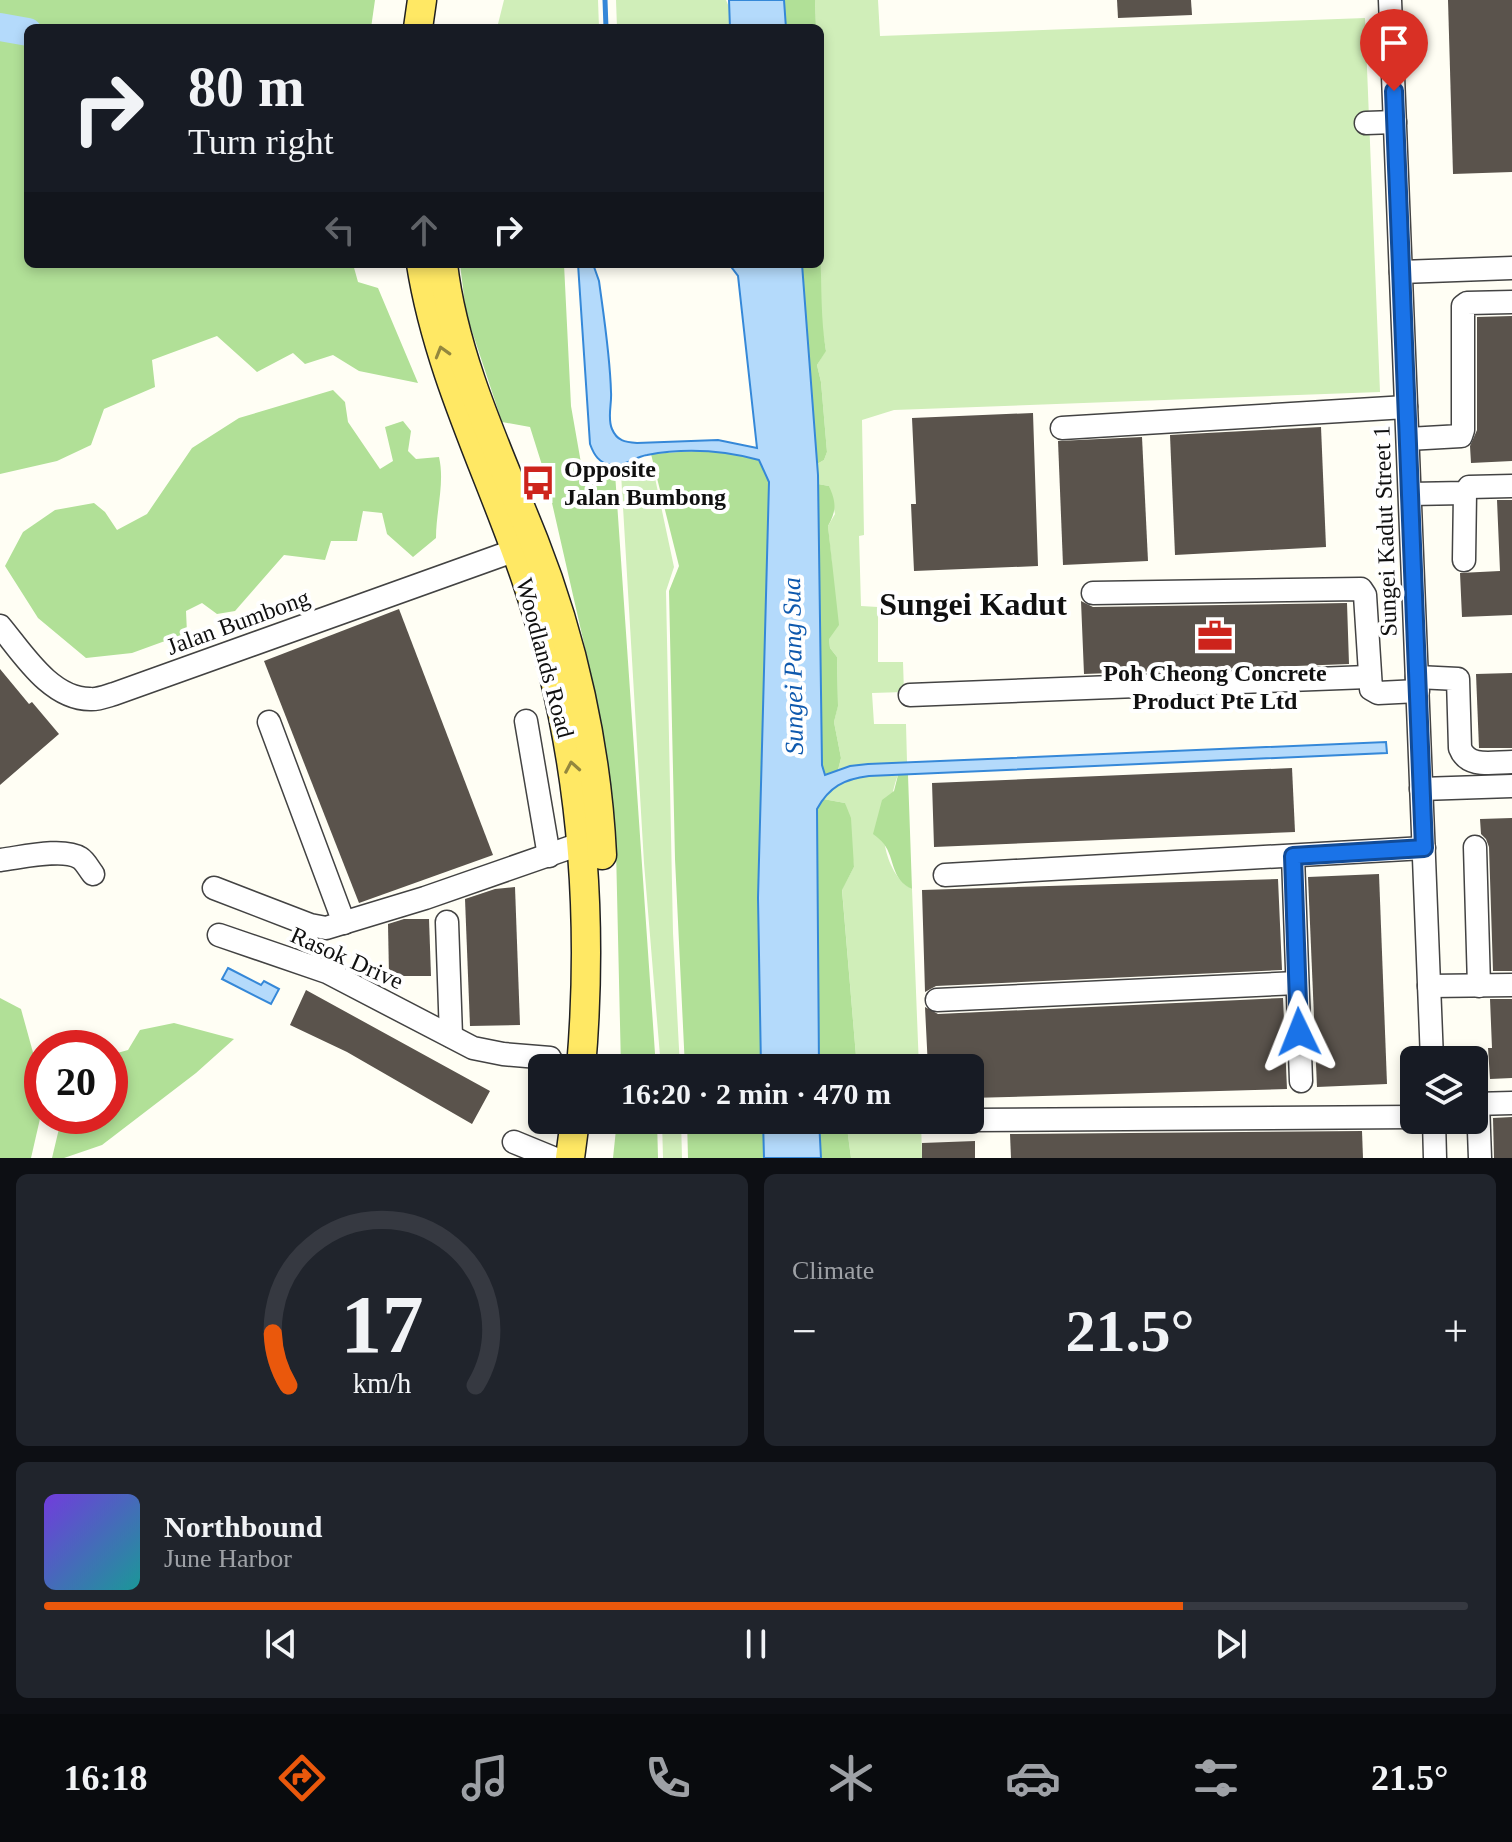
<!DOCTYPE html>
<html lang="en">
<head>
<meta charset="utf-8">
<style>
  :root { --surface:#171b24; --page:#20242c; --text:#f1f3f6; --muted:#9ea1a6; --line:#363941; --accent:#ea580c }
  body { margin:0; font-family:"Times New Roman",serif; background:var(--page); color:var(--text); height:100vh; display:flex; flex-direction:column; font-size:30px; white-space:nowrap }
  * { box-sizing:border-box; margin:0 }
  p { font-size:26px; color:var(--muted) }
  .icon { flex:none; width:44px; height:44px; fill:none; stroke:currentColor; stroke-width:2; stroke-linecap:round; stroke-linejoin:round }
  .map { position:relative; height:1158px; overflow:hidden }
  .side { display:flex; flex-direction:column; gap:16px; padding:16px; background:#0d0f14; flex:1 }
  .side>* { flex:none }
  .guide { position:absolute; left:24px; top:24px; width:800px; height:244px; border-radius:12px; box-shadow:0 4px 12px #0003; background:#171b24; color:var(--text); overflow:hidden }
  .tools { position:absolute; left:1400px; top:1046px; display:grid; gap:16px }
  .tools a { display:grid; place-items:center; width:88px; height:88px; border-radius:12px; background:var(--surface); box-shadow:0 4px 12px #0003; font-size:40px }
  .speed { position:absolute; left:24px; top:1030px; display:flex; gap:16px; font-size:40px; font-weight:700; text-align:center }
  .speed>* { display:grid; place-content:center; width:104px; height:104px; border-radius:50%; background:var(--surface); box-shadow:0 4px 12px #0003; line-height:1 }
  .speed .limit { border:12px solid #d22; background:#fff; color:#111 }
  .pin { position:absolute; display:grid; place-items:center; width:68px; height:68px; color:#fff; margin:-82px -34px; border-radius:50% 50% 50% 0; rotate:-45deg; box-shadow:0 0 8px #0007 }
  .pin .icon { rotate:45deg }
  .me { position:absolute; width:88px; margin:-44px; rotate:358deg; stroke-linejoin:round; filter:drop-shadow(0 0 6px #0008) }
  .turn { display:flex; align-items:center; gap:28px; height:168px; padding:0 32px; font-size:36px }
  .turn .icon { width:104px; height:104px; stroke-width:2.5 }
  .turn b { display:block; font-size:56px; line-height:68px }
  .lanes { display:flex; align-items:center; height:76px; padding:0 32px; background:#0003; justify-content:center; gap:40px; direction:ltr }
  .lanes .off { opacity:.35 }
  .big { font-size:60px; font-weight:800; line-height:1.1 }
  .side .tile { flex:1; display:flex; flex-direction:column; justify-content:center; gap:12px; min-width:0; padding:0 28px; border-radius:12px; background:var(--page) }
  .side .dial { align-items:center; gap:0 }
  .dial svg { height:208px; overflow:visible; fill:none; stroke:var(--line); stroke-width:7; stroke-linecap:round; text-anchor:middle }
  .dial text { fill:var(--text); stroke:none }
  .song { display:flex; align-items:center; gap:24px }
  .cover { width:96px; height:96px; border-radius:12px; background:linear-gradient(135deg,hsl(260 70% 55%),hsl(180 70% 35%)) }
  .played { height:8px; border-radius:4px; background:linear-gradient(90deg,var(--accent) 80%,var(--line) 80%) }
  .keys { display:flex; justify-content:space-around; direction:ltr }
  .heat { display:flex; justify-content:space-between; align-items:center; font-size:44px; direction:ltr }
  .side .tiles { flex:1; display:grid; gap:16px; grid-template-columns:1fr 1fr }
  .tile:last-child { grid-column:span 2 }
  .trip { position:absolute; left:528px; top:1054px; width:456px; height:80px; border-radius:12px; background:var(--surface); box-shadow:0 4px 12px #0003; font-weight:800; line-height:80px; text-align:center }
  .dock { display:flex; height:128px; justify-content:space-around; align-items:center; background:#090b0e; color:var(--muted) }
  .dock .icon { width:56px; height:56px }
  .dock .active { color:var(--accent) }
  .dock b { font-size:36px; color:var(--text) }
  .map>svg:first-child { display:block }
</style>
</head>
<body>
<div class="map">
<svg width="1512" height="1158" viewBox="0 0 1512 1158">
  <rect width="100%" height="100%" fill="#fffef4"/>
  <!-- green -->
  <g fill="#d0eeb9">
    <polygon points="504,0 598,0 599,28 497,28"/>
    <polygon points="616,0 726,0 729,7 730,28 617,28"/>
    <polygon points="815,0 878,0 880,36 1365,18 1380,392 894,410 862,420 864,535 859,536 861,606 878,607 878,662 903,662 904,692 872,693 874,724 906,724 907,762 850,766 838,770 841,758 834,722 838,705 837,657 830,648 829,639 832,566 828,526 835,514 829,486 818,484 817,464 824,460 827,452 821,382 817,365 826,350 821,323 820,28 816,28"/>
    <polygon points="621,473 655,478 674,567 666,591 673,933 680,1068 661,1068 644,863"/>
    <path d="M898 775C893 786 883 835 885 846 888 862 897 882 912 889L919 1068H857L842 889 854 867 845 803 823 799C838 774 872 776 898 775Z"/>
    <polygon points="662,1120 681,1120 682,1158 663,1158"/>
    <polygon points="846,1120 921,1120 922,1158 851,1158"/>
  </g>
  <!-- forest -->
  <g fill="#b1e097">
    <polygon points="0,0 375,0 371,28 28,28 28,264 353,264 358,282 378,288 418,383 359,371 333,355 305,364 293,353 257,372 217,336 152,360 155,387 104,409 91,445 57,461 0,474"/>
    <polygon points="784,0 815,0 816,28 786,28"/>
    <path d="M820 244C822 279 820 316 826 351L817 365 821 382 827 452 824 460 817 464 802 264H820Z"/>
    <polygon points="460,264 564,264 571,406 581,463 615,473 656,1068 621,1068 616,849 593,683 547,481 530,427 502,422 466,313"/>
    <path d="M333 390 345 402 348 422 380 469 393 461 385 427 403 421 411 431 408 451 416 459 439 457C445 483 436 511 436 538L413 557 387 534 382 513 363 511 357 541H331L325 560 284 555 235 611 217 614 202 603 186 611 187 633 132 653 86 658 38 618 5 566 23 532 55 510 94 503 105 512 117 530 147 514 192 448 239 418Z"/>
    <polygon points="695,451 734,453 759,460 769,482 759,971 761,1068 685,1068 675,859 669,591 679,566 651,454"/>
    <path d="M818 484 829 486C836 502 837 510 828 526L839 625 829 639 830 648 837 657 838 706 834 722 841 758 838 770 825 776 822 765Z"/>
    <path d="M898 775H908L912 889C891 880 895 859 884 844 881 840 877 837 873 834L882 800 894 791Z"/>
    <polygon points="823,799 845,803 851,818 854,867 842,890 857,1068 819,1068 817,809"/>
    <polygon points="0,998 21,1009 42,1085 42,1110 31,1158 0,1158"/>
    <polygon points="174,1023 234,1039 196,1073 102,1145 64,1158 52,1158 62,1116 110,1116 110,1055 128,1050 140,1030"/>
    <polygon points="617,1120 657,1120 658,1158 613,1158"/>
    <polygon points="687,1120 763,1120 764,1158 688,1158"/>
    <polygon points="819,1120 846,1120 851,1158 821,1158"/>
  </g>
  <!-- water -->
  <g fill="#b4dafb" stroke="#3588d8" stroke-width="2">
    <polygon points="729,0 784,0 786,28 730,28"/>
    <path d="M578 264H593L599 281C604 318 610 355 611 392 612 404 607 418 612 429 617 441 625 442 637 443L718 440 757 448 738 276 729 264H802L818 475 822 765 825 775 850 766 868 764 1386 742 1387 753 869 776C844 779 829 787 817 809L819 1068H761L758 898 769 482 759 460C722 450 684 448 647 455 634 457 624 467 611 465 599 463 594 455 590 444Z"/>
    <polygon points="228,968 261,985 264,981 279,989 271,1004 222,979"/>
    <polygon points="763,1120 819,1120 821,1158 764,1158"/>
  </g>
  <g fill="none" stroke-linecap="round" stroke-linejoin="round">
    <!-- stream -->
    <polyline stroke="#3588d8" stroke-width="5" points="605,0 606,28"/>
    <!-- river -->
    <polyline stroke="#b4dafb" stroke-width="28" points="0,27 28,32"/>
  </g>
  <!-- building -->
  <g fill="#5a534c">
    <polygon points="1117,0 1191,0 1192,15 1118,18"/>
    <polygon points="1448,0 1512,0 1512,172 1453,174"/>
    <polygon points="1512,316 1512,461 1471,463 1470,446 1477,430 1477,317"/>
    <polygon points="1033,413 1038,566 914,571 911,504 916,504 912,418"/>
    <polygon points="1321,427 1326,547 1175,555 1170,435"/>
    <polygon points="1142,437 1148,561 1063,565 1058,441"/>
    <polygon points="1497,500 1512,500 1512,615 1462,617 1460,573 1500,571"/>
    <polygon points="1081,601 1093,607 1347,603 1349,664 1084,674"/>
    <polygon points="399,609 493,855 359,903 264,661"/>
    <polygon points="0,669 29,704 32,702 59,734 0,785"/>
    <polygon points="1512,673 1512,748 1479,748 1476,674"/>
    <polygon points="1292,768 1295,832 934,847 932,783"/>
    <polygon points="1512,818 1512,971 1493,971 1489,847 1486,839 1481,834 1480,819"/>
    <polygon points="1379,874 1387,1084 1317,1087 1308,877"/>
    <polygon points="1278,879 1282,970 936,986 925,992 922,890"/>
    <polygon points="515,887 520,1025 470,1026 465,899 495,889"/>
    <polygon points="404,919 429,919 431,976 389,976 388,924"/>
    <polygon points="306,990 490,1091 472,1124 347,1052 290,1025"/>
    <polygon points="1283,998 1287,1089 970,1098 970,1068 928,1068 925,1007 938,1014"/>
    <polygon points="1490,999 1512,999 1512,1078 1490,1079 1488,1048 1492,1048"/>
    <polygon points="1512,1117 1512,1158 1494,1158 1493,1118"/>
    <polygon points="1362,1131 1363,1158 1011,1158 1010,1134"/>
    <polygon points="975,1141 975,1158 922,1158 922,1143"/>
  </g>
  <g fill="none" stroke-linecap="round" stroke-linejoin="round">
    <!-- minor casing -->
    <g stroke="#434343" stroke-width="25">
      <g id="minor">
        <polyline points="1390,0 1432,1060"/>
        <polyline points="1366,123 1395,122"/>
        <polyline points="1401,272 1512,268"/>
        <polyline points="1062,428 1406,407"/>
        <polyline points="1408,439 1461,436 1463,430 1463,306 1467,303 1512,302"/>
        <polyline points="1410,494 1465,493 1469,487 1512,486"/>
        <polyline points="1464,560 1465,493"/>
        <polyline points="1093,593 1361,589 1365,595 1371,689 1378,693 1418,691"/>
        <path d="M0 626C22 652 50 699 90 699 97 700 107 696 114 694L516 550"/>
        <path d="M1417 677 1458 679 1460 748C1468 769 1493 762 1512 762"/>
        <polyline points="910,695 1368,677"/>
        <polyline points="526,721 549,856"/>
        <polyline points="269,722 344,923"/>
        <polyline points="1421,789 1512,786"/>
        <polyline points="1475,847 1479,986"/>
        <polyline points="1293,856 1301,1081"/>
        <path d="M0 860C19 858 63 847 80 858 85 861 89 869 93 874"/>
        <polyline points="945,875 1424,848"/>
        <polyline points="214,888 310,925 326,928 425,898 583,843"/>
        <polyline points="447,922 451,1036"/>
        <polyline points="219,935 327,972 473,1048 503,1054 550,1058"/>
        <polyline points="1429,986 1512,985"/>
        <polyline points="937,1000 1297,983"/>
        <polyline points="1474,1104 1512,1103"/>
        <polyline points="1478,1104 1480,1158"/>
        <polyline points="970,1120 1414,1117"/>
        <polyline points="1434,1120 1435,1158"/>
        <polyline points="514,1142 553,1158"/>
      </g>
    </g>
    <!-- major casing -->
    <g stroke="#212121" stroke-width="31">
      <g id="major">
        <polyline points="418,28 422,0"/>
        <path d="M421 264C439 377 492 477 528 585 580 741 595 904 581 1068"/>
        <path d="M443 264C454 359 499 453 534 541 573 640 597 749 602 855"/>
        <polyline points="570,1158 575,1120"/>
      </g>
    </g>
    <!-- minor -->
    <use href="#minor" stroke="#fff" stroke-width="22"/>
    <!-- major -->
    <use href="#major" stroke="#ffe864" stroke-width="28"/>
  </g>
  <!-- one-way arrows -->
  <defs><path id="oneway-chevron" d="M-2-3.5L2.5 0L-2 3.5" fill="none" stroke-width="1.6" stroke-linecap="round" stroke-linejoin="round" transform="scale(2)"/></defs>
  <g stroke="#93873e">
    <use href="#oneway-chevron" transform="translate(442 352) rotate(-106)"/>
    <use href="#oneway-chevron" transform="translate(572 767) rotate(-100)"/>
  </g>
  <g fill="none" stroke-linecap="round" stroke-linejoin="round">
    <!-- route casing -->
    <g stroke="#114b97" stroke-width="20">
      <polyline id="route" points="1299,1032 1293,856 1424,848 1394,91"/>
    </g>
    <!-- route -->
    <use href="#route" stroke="#1a73e8" stroke-width="14"/>
  </g>
  <!-- icons -->
  <defs>
    <g id="bus-bare" transform="scale(2.76)"><path d="M-5-6H5V4H4V6H2V4H-2V6H-4V4H-5ZM-3.5-4V0h7V-4ZM-3.5 1.2v1.5H-2V1.2ZM2 1.2v1.5H3.5V1.2Z" fill="#cd241c" stroke="#fff" stroke-width="2.5" paint-order="stroke"/></g>
    <g id="office-bare" transform="scale(2.76)"><path d="M-6-3h4V-5.5h4V-3h4V5H-6ZM-1-4.5V-3h2v-1.5ZM-6 0V1H6V0Z" fill="#cd241c" stroke="#fff" stroke-width="2.5" paint-order="stroke"/></g>
  </defs>
  <g fill-rule="evenodd">
    <use href="#bus-bare" x="538" y="483"/>
    <use href="#office-bare" x="1215" y="636"/>
  </g>
  <g text-anchor="middle" dominant-baseline="central" stroke-width="8" stroke-linejoin="round" paint-order="stroke">
    <!-- poi labels -->
    <g font-size="24" font-weight="bold" fill="#101010" stroke="#fff" text-anchor="start">
      <text x="564" y="469">Opposite<tspan x="564" dy="28">Jalan Bumbong</tspan></text>
      <text x="1215" y="673" text-anchor="middle">Poh Cheong Concrete<tspan x="1215" dy="28">Product Pte Ltd</tspan></text>
    </g>
    <!-- street labels -->
    <g font-size="24" fill="#101010" stroke="#fff">
      <text transform="translate(1385 531) rotate(-92)">Sungei Kadut Street 1</text>
      <text transform="translate(238 622) rotate(-20)">Jalan Bumbong</text>
      <text transform="translate(545 658) rotate(75)">Woodlands Road</text>
      <text transform="translate(347 958) rotate(24)">Rasok Drive</text>
    </g>
    <!-- water labels -->
    <g font-size="26" font-style="italic" fill="#0e59ae" stroke="#fff">
      <text transform="translate(793 666) rotate(-91)">Sungei Pang Sua</text>
    </g>
    <!-- district labels -->
    <g font-size="32" font-weight="bold" fill="#101010" stroke="#fff">
      <text x="973" y="604">Sungei Kadut</text>
    </g>
  </g>
</svg>
<div class="tools">
<a><svg class="icon" aria-label="layers" viewBox="0 0 24 24"><path d="M12 4l9 5-9 5-9-5zM3 14l9 5 9-5"/></svg></a>
</div>
<div class="speed"><div class="limit">20</div></div>
<div class="pin" style="left:1394px;top:91px;background:#d93025"><svg class="icon" aria-label="arrive" viewBox="0 0 24 24"><path d="M6 21V4h12l-3 4 3 4H6"/></svg></div>
<svg class="me" style="left:1299px;top:1032px" viewBox="-20 -20 40 40"><path d="M0-17L14 15 0 8-14 15z" fill="#1a73e8" stroke="#fff" stroke-width="4"/></svg>
<div class="trip">16:20 · 2 min · 470 m</div>
<div class="guide">
<div class="turn"><svg class="icon" aria-label="right" viewBox="0 0 24 24"><path d="M7 20v-9h11M14 6l5 5-5 5"/></svg><div><b>80 m</b>Turn right</div></div>
<div class="lanes"><svg class="icon off" aria-label="left" viewBox="0 0 24 24"><path d="M17 20v-9H6M10 6l-5 5 5 5"/></svg><svg class="icon off" aria-label="ahead" viewBox="0 0 24 24"><path d="M12 20V5M6 11l6-6 6 6"/></svg><svg class="icon" aria-label="right" viewBox="0 0 24 24"><path d="M7 20v-9h11M14 6l5 5-5 5"/></svg></div>
</div>
</div>
<section class="side">
<div class="tiles">
<div class="tile dial"><svg viewBox="0 0 100 80">
<path d="M14 69A42 42 0 1 1 86 69"/>
<path d="M14 69A42 42 0 0 1 8 49" stroke="#ea580c"/>
<text x="50" y="56" font-size="32" font-weight="700">17</text>
<text x="50" y="72" font-size="11">km/h</text>
</svg></div>
<div class="tile"><p>Climate</p>
<div class="heat"><a>−</a><b class="big">21.5°</b><a>+</a></div>
</div>
<div class="tile">
<div class="song"><i class="cover"></i><div><b>Northbound</b><p>June Harbor</p></div></div>
<div class="played"></div>
<div class="keys"><svg class="icon" aria-label="previous" viewBox="0 0 24 24"><path d="M18 5L8 12l10 7zM5 5v14"/></svg><svg class="icon" aria-label="pause" viewBox="0 0 24 24"><path d="M8 5v14M16 5v14"/></svg><svg class="icon" aria-label="next" viewBox="0 0 24 24"><path d="M6 5l10 7-10 7zM19 5v14"/></svg></div>
</div>
</div>
</section>
<nav class="dock">
<b>16:18</b>
<svg class="icon active" aria-label="directions" viewBox="0 0 24 24"><path d="M12 3l9 9-9 9-9-9zM9 14v-3h6M13 9l2 2-2 2"/></svg>
<svg class="icon" aria-label="music" viewBox="0 0 24 24"><path d="M9 18V5l10-2v13"/><circle cx="6" cy="18" r="3"/><circle cx="16" cy="16" r="3"/></svg>
<svg class="icon" aria-label="phone" viewBox="0 0 24 24"><path d="M5 4h4l2 5-3 2q2 4 5 5l2-3 5 2v4C11 20 4 13 5 4z"/></svg>
<svg class="icon" aria-label="climate" viewBox="0 0 24 24"><path d="M12 3v18M4 7l16 10M4 17L20 7"/></svg>
<svg class="icon" aria-label="car" viewBox="0 0 24 24"><path d="M5 17H2v-5l4-1 3-4h7l3 4 3 1v5h-3M9 17h6M6 11h13"/><circle cx="7" cy="17" r="2"/><circle cx="17" cy="17" r="2"/></svg>
<svg class="icon" aria-label="filters" viewBox="0 0 24 24"><path d="M4 7h16M4 17h16"/><circle cx="9" cy="7" r="2"/><circle cx="15" cy="17" r="2"/></svg>
<b>21.5°</b>
</nav>
</body>
</html>
